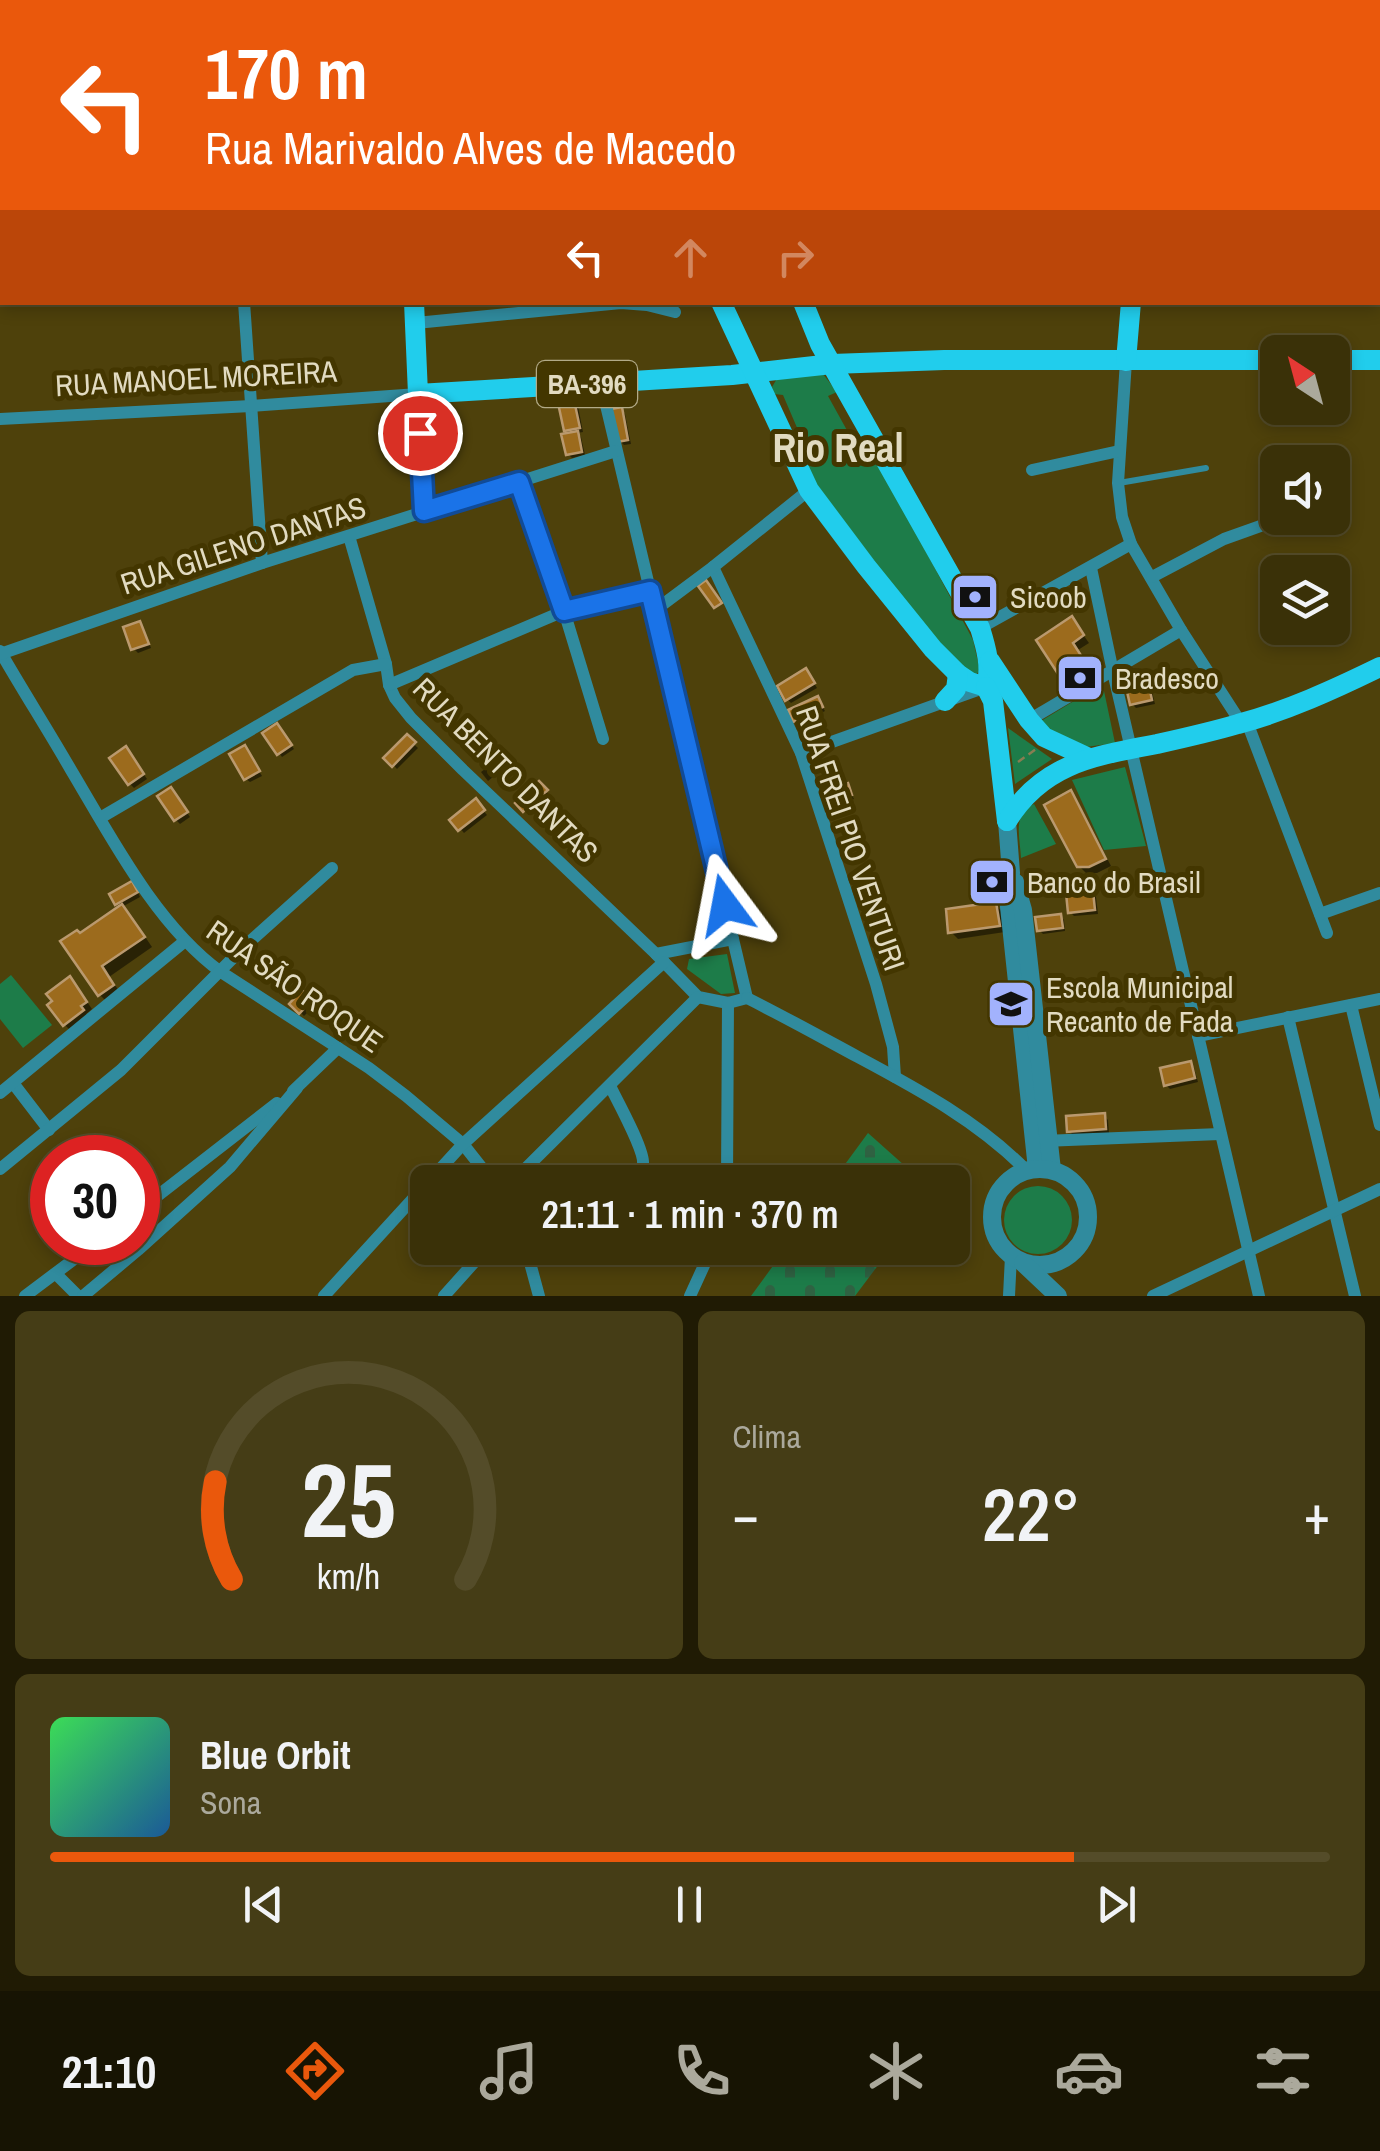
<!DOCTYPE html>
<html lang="pt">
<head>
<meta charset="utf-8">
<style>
  :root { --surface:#3a3108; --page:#453d16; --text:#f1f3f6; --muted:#aba99c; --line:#544c29; --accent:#ea580c }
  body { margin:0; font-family:"Archivo Narrow",sans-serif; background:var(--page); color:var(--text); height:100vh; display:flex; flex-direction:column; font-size:38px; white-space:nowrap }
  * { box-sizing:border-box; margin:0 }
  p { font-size:32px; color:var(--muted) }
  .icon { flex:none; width:55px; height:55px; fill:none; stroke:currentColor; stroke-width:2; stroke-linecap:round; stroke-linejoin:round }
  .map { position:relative; height:1296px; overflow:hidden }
  .sheet { display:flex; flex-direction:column; gap:15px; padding:15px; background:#201b04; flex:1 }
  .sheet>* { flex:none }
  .hud { position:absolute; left:0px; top:0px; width:1380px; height:305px; box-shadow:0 5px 15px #0003,0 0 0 2px var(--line); background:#ea580c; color:#fff; overflow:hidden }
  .needle { width:65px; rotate:324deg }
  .fabs { position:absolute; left:1260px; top:335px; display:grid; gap:20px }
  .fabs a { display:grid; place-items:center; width:90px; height:90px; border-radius:15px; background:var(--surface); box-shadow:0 5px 15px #0003,0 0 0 2px var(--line); font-size:50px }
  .speed { position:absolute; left:30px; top:1135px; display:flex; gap:20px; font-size:50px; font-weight:700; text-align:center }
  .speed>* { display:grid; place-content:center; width:130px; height:130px; border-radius:50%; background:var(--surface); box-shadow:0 5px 15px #0003,0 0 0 2px var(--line); line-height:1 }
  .speed .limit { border:15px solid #d22; background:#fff; color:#111 }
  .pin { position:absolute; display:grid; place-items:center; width:85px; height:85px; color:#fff; margin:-42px; border:5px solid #fff; border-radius:50%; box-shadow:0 2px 10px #0007 }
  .me { position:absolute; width:110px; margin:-55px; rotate:347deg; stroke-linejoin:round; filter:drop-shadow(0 0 8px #0008) }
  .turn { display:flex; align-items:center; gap:35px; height:210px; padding:0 40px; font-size:45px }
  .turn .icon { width:130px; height:130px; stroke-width:2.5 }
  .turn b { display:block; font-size:70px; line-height:85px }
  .lanes { display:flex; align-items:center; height:95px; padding:0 40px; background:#0003; justify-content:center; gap:50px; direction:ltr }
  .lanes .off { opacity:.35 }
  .big { font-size:75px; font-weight:600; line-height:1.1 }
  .sheet .card { flex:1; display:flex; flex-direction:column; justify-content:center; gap:15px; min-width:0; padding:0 35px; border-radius:15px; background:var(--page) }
  .sheet .dial { align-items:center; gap:0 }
  .dial svg { height:260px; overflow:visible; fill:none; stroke:var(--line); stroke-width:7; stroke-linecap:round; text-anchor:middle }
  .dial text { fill:var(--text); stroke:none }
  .song { display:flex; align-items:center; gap:30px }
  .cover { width:120px; height:120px; border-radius:15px; background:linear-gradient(135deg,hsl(130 70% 55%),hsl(210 70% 35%)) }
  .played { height:10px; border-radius:5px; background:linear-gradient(90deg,var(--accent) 80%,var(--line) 80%) }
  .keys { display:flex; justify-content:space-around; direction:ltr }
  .heat { display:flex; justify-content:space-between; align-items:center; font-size:55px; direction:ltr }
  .sheet .tiles { flex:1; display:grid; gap:15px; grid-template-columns:1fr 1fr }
  .card:last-child { grid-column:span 2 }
  .trip { position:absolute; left:410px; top:1165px; width:560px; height:100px; border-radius:15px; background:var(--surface); box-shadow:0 5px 15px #0003,0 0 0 2px var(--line); font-weight:600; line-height:100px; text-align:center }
  .tabs { display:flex; height:160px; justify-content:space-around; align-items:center; background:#171403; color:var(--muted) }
  .tabs .icon { width:70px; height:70px }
  .tabs .selected { color:var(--accent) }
  .tabs b { font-size:45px; color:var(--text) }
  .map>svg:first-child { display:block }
</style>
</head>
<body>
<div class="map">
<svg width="1380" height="1296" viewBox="0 0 1380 1296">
  <defs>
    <pattern id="cemetery-stones" width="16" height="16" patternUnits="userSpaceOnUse" patternTransform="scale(2.5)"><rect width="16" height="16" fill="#1d7c49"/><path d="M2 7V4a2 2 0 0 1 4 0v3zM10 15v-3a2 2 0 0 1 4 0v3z" fill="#2f6242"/></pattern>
  </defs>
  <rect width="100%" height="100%" fill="#4e410b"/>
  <!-- green -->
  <g fill="#1d7c49">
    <polygon points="823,374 837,392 828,396 859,452 871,448 973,640 980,671 974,676 935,644 817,490 798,450 804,444 783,395 774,394 772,387 778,377"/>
    <polygon points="1097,687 1104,691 1115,743 1086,747 1044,730 1041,721"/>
    <polygon points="1008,728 1052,759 1015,784"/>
    <polygon points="1125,767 1146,846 1104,850 1072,780"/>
    <path d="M1034 804 1056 844 1021 858C1020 837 1012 814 1034 804Z"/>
    <polygon points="727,954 735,993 721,994 687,969 689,959"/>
    <polygon points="11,975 52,1025 23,1048 0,1019 0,984"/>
    <circle cx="1038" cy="1220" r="34"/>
  </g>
  <!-- cemetery -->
  <g fill="url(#cemetery-stones)">
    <polygon points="868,1133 923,1182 832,1182"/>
    <polygon points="786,1248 891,1248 855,1296 751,1296"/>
  </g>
  <!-- shadow -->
  <g fill="#0007">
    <polygon points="574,402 578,406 583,432 577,433 581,437 585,455 572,458 568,454 571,435 566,430"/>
    <polygon points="621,410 625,414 631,444 624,445 620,441"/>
    <polygon points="1072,619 1089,643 1078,650 1089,668 1082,672 1087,679 1073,688 1066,682"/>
    <polygon points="139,624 143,628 151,648 138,653 134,649"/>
    <polygon points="1145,675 1149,679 1155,704 1136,708 1132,704"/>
    <polygon points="810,676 817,688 791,703 787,699"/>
    <polygon points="817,699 825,711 799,724 795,720"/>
    <polygon points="281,730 294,749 282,757 279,753"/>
    <polygon points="407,738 418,748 397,769 387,758"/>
    <polygon points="248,752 262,776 250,782 246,779"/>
    <polygon points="129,753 147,779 134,788 130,784"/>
    <polygon points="501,757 508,765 488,781 481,772"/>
    <polygon points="539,784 550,796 529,815 518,803"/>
    <polygon points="847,786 854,799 831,806 827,802"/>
    <polygon points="174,794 190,817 180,824 176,820"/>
    <polygon points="1071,794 1077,800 1111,866 1097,873 1086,873 1079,866"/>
    <polygon points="476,802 487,815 464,833 453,820"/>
    <polygon points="136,888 140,897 122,907 131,916 152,947 109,977 122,995 109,1004 100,995 80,936 121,907 117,903"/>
    <polygon points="1092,893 1096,897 1098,914 1074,916 1070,912"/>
    <polygon points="996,905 1002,912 1005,932 958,939 951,932"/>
    <polygon points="1060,916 1064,920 1065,931 1043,934 1039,930"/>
    <polygon points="76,986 92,1009 86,1014 89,1018 71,1031 65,1025"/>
    <polygon points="303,993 315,1005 304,1016 292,1004"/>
    <polygon points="1190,1064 1194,1068 1198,1082 1170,1089 1166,1085"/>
    <polygon points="1104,1116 1108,1120 1109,1133 1073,1135 1069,1131"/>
  </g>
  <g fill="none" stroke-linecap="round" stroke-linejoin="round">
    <!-- stream -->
    <g stroke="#595788" stroke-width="4">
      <polyline points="73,2 76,0"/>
      <polyline points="0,38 2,37"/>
    </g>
  </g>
  <!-- building -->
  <g fill="#9c6b1d" stroke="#ba996e" stroke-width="2.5">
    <polygon points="574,400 580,428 564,431 558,403"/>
    <polygon points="622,407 628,440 617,442 611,409"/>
    <polygon points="578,431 582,452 566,455 561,434"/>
    <polygon points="706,580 722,603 714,608 698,586"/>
    <polygon points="1072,616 1084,635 1073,643 1084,660 1077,664 1082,672 1064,683 1036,640"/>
    <polygon points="140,621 149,644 131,650 123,627"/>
    <polygon points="806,668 815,683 785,701 777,686"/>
    <polygon points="1146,672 1152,700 1130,705 1124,678"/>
    <polygon points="818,696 823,707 793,722 788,710"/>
    <polygon points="277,723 292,745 277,755 262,733"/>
    <polygon points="407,734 416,742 392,767 383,758"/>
    <polygon points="245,745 260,771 244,780 229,754"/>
    <polygon points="126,746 144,774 128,785 109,758"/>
    <polygon points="539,781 548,790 523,812 515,803"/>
    <polygon points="848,783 852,795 825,804 821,792"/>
    <polygon points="171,787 188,812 174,821 157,796"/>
    <polygon points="1071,790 1106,859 1089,867 1077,867 1044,805"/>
    <polygon points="476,798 485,810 458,831 449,820"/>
    <polygon points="132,881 138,892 115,905 109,894"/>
    <polygon points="1093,891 1095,910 1068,913 1066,893"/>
    <polygon points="996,902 1000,926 948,933 946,909"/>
    <polygon points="122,904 145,937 102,966 114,985 98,996 60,941 77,930 80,933"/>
    <polygon points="1061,914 1063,928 1037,931 1035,917"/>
    <polygon points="70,976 87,1002 81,1006 84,1010 63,1026 47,1005 52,1001 46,994"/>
    <polygon points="302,990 313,999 299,1014 289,1004"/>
    <polygon points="1191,1061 1195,1078 1164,1086 1160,1068"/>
    <polygon points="1105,1113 1106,1129 1067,1132 1066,1116"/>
  </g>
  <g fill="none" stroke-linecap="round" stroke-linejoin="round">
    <!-- path -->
    <polyline stroke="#887d52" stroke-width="2.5" stroke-dasharray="8 5" stroke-linecap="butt" points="1018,762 1036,749"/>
    <!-- service -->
    <polyline stroke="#308b9e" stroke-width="6" points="1119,483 1206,468"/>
    <!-- minor -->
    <g stroke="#308b9e" stroke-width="12">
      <polyline points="503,0 504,2"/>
      <polyline points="659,0 659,2"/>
      <polyline points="993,0 998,2"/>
      <polyline points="1297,0 1299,2"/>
      <polyline points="709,2 719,0"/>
      <polyline points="797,2 797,0"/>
      <polyline points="1014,2 1017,0"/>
      <polyline points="1330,2 1333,0"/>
      <polyline points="1378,58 1380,56"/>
      <polyline points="0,289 2,288"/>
      <polyline points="244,302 262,563"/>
      <polyline points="416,323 621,303 647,305 675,312"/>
      <polyline points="1126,361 1118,483 1122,517 1131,544 1181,630 1241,723"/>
      <polyline points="601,384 747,998"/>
      <polyline points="0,419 251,406 418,394 424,511"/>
      <polyline points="1032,470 1119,451"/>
      <polyline points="519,482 564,611 603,739"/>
      <polyline points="349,536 386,664 389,685 395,698 411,718 463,770 656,954 698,997 728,1003 747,998"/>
      <polyline points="713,567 801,753 876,984 893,1047 895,1077"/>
      <polyline points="1091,568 1113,672 1259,1296"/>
      <polyline points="1152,577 1224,539 1283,518"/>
      <polyline points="654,611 713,567 809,490"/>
      <polyline points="980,628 1131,544"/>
      <path d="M0 651C23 691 48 730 71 770 111 837 157 926 221 972L369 1068 406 1096 463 1144 493 1182"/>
      <polyline points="0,654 262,563 616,451"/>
      <polyline points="389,685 564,611 649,591"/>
      <polyline points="1029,720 1181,630"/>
      <polyline points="1247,722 1327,933"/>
      <polyline points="801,753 983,688"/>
      <polyline points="100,818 353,670 386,664"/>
      <polyline points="1320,914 1380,893"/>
      <polyline points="656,954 733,939"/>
      <path d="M747 998C785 1017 821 1037 858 1057 918 1089 979 1122 1027 1171"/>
      <polyline points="1351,1005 1380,1125"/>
      <polyline points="1288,1017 1355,1296"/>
      <polyline points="1198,1036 1380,999"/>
      <polyline points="13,1083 49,1130"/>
      <path d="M610 1086C617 1100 645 1151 643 1164 642 1175 627 1179 618 1182"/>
      <polyline points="293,1091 338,1048"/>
      <polyline points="0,1093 185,941"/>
      <polyline points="1043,1141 1220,1134"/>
      <polyline points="0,1169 121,1070 246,945 332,868"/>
      <polyline points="512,1182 698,997"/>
      <polyline points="727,1182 728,1003"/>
      <polyline points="138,1211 277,1103"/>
      <polyline points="526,1248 539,1296"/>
      <polyline points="56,1274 78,1296"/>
      <polyline points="25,1296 97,1242"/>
      <polyline points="83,1296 138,1250 230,1167 297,1088"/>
      <polyline points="324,1296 463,1144 664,962"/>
      <polyline points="444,1296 487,1248"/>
      <polyline points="690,1296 712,1248"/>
      <polyline points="1009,1296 1011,1256"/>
      <polyline points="1153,1296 1380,1189"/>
    </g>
    <!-- tertiary -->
    <g stroke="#308b9e" stroke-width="18">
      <polyline points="1007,821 1011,873 1007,888 1037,1169"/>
      <polyline points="1015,882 1023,910 1052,1170"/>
      <circle cx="1040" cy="1217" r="48"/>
      <polyline points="1023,1263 1058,1296"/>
    </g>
    <!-- primary -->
    <g stroke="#21cdec" stroke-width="20">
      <polyline points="130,0 131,2"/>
      <polyline points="147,0 149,2"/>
      <polyline points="414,302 418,394 732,375 832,364 944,360 1278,360"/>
      <polyline points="721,302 809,490 866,566 933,649 958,674 970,682 986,687"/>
      <path d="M803 302 820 344 980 628C986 647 992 668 986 687"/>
      <polyline points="1332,360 1380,360"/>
      <polyline points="1126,361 1131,302"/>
      <polyline points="990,661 1029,720 1044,737 1089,758"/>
      <polyline points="986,687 993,701 1007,821"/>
      <polyline points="945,701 956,689 958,674"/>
      <path d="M1007 821C1043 763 1094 756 1157 744 1184 738 1211 732 1238 724 1287 711 1335 689 1380 667"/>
    </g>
  </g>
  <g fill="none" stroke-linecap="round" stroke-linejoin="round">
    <!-- route casing -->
    <g stroke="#114b97" stroke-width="25">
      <polyline id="route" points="420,433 424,511 519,482 564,611 650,591 725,905"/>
    </g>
    <!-- route -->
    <use href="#route" stroke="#1a73e8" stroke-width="18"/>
  </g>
  <!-- icons -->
  <defs>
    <g id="bank-square" transform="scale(2.5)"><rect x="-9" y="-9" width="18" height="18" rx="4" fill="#a2b2fd" stroke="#433600"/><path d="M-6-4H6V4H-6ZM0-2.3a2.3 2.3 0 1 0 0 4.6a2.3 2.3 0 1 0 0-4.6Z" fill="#111"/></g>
    <g id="school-square" transform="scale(2.5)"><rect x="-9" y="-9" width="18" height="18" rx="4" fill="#a2b2fd" stroke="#433600"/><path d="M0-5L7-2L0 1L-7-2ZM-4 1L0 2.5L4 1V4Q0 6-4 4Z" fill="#111"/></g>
  </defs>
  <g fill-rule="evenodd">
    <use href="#bank-square" x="975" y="597"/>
    <use href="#bank-square" x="1080" y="678"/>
    <use href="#bank-square" x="992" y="882"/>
    <use href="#school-square" x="1011" y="1004"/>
  </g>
  <g text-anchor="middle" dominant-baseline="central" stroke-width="10" stroke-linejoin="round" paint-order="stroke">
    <!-- shield labels -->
    <rect fill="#433600" stroke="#b2aa87" stroke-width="2.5" x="537" y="361" width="100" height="46" rx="8"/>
    <g font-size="28" font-weight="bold" fill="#e2dbc1">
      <text x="587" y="384">BA-396</text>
    </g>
    <!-- street labels -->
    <g font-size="30" fill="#e2dbc1" stroke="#433600">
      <text transform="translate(196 378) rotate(-3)">RUA MANOEL MOREIRA</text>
      <text transform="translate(243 545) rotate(-18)">RUA GILENO DANTAS</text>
      <text transform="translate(506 770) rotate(45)">RUA BENTO DANTAS</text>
      <text transform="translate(851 838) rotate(71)">RUA FREI PIO VENTURI</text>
      <text transform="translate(295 986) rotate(35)">RUA SÃO ROQUE</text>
    </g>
    <!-- poi labels -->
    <g font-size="30" fill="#e2dbc1" stroke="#433600" text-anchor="start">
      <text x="1010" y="597">Sicoob</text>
      <text x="1115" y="678">Bradesco</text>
      <text x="1027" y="882">Banco do Brasil</text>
      <text x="1046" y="987">Escola Municipal<tspan x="1046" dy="34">Recanto de Fada</tspan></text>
    </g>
    <!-- district labels -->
    <g font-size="40" font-weight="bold" fill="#e2dbc1" stroke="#433600">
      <text x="838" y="447">Rio Real</text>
    </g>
  </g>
</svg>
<div class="fabs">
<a><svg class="needle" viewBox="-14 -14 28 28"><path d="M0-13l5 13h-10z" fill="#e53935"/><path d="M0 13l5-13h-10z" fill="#aba99c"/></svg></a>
<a><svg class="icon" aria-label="sound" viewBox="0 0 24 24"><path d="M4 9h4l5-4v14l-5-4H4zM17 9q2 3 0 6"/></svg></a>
<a><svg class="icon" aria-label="layers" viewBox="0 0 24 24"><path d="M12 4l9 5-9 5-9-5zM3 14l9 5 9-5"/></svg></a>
</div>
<div class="speed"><div class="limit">30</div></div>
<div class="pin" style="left:420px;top:433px;background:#d93025"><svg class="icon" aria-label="arrive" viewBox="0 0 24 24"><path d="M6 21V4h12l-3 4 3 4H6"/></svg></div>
<svg class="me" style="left:725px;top:905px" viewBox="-20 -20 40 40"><path d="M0-17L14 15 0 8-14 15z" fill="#1a73e8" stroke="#fff" stroke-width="4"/></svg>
<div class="trip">21:11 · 1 min · 370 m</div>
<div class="hud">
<div class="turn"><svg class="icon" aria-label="left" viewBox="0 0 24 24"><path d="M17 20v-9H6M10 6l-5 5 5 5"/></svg><div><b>170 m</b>Rua Marivaldo Alves de Macedo</div></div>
<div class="lanes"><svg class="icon" aria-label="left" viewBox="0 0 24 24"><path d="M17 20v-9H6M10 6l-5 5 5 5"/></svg><svg class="icon off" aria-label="ahead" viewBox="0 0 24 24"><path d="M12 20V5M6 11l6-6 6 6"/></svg><svg class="icon off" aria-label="right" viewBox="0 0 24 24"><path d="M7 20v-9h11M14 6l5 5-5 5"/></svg></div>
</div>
</div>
<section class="sheet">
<div class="tiles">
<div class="card dial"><svg viewBox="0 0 100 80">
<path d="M14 69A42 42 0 1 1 86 69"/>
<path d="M14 69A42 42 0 0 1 9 39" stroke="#ea580c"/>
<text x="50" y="56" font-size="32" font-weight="700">25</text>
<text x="50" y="72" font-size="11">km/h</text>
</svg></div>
<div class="card"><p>Clima</p>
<div class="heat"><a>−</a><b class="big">22°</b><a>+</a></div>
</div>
<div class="card">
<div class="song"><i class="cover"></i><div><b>Blue Orbit</b><p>Sona</p></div></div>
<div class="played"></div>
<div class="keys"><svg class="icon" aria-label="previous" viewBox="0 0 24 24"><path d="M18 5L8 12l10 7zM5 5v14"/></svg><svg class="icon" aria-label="pause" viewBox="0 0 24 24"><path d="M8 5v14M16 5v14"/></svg><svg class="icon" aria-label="next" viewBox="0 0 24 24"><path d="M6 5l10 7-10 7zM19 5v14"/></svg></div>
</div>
</div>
</section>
<nav class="tabs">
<b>21:10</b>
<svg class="icon selected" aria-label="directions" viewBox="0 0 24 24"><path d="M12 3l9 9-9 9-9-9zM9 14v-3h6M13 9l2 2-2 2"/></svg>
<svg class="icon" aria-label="music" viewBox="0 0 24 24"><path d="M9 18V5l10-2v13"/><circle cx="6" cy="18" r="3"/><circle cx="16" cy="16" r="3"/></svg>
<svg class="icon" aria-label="phone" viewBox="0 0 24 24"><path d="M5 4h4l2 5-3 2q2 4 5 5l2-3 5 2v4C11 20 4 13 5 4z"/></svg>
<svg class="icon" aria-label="climate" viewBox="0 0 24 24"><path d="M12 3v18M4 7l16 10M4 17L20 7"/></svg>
<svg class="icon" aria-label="car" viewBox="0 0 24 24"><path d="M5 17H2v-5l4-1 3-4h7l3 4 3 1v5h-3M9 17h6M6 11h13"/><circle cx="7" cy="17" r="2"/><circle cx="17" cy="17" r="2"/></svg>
<svg class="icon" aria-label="filters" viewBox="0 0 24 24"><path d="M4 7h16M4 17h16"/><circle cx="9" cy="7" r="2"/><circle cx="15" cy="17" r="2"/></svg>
</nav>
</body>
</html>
